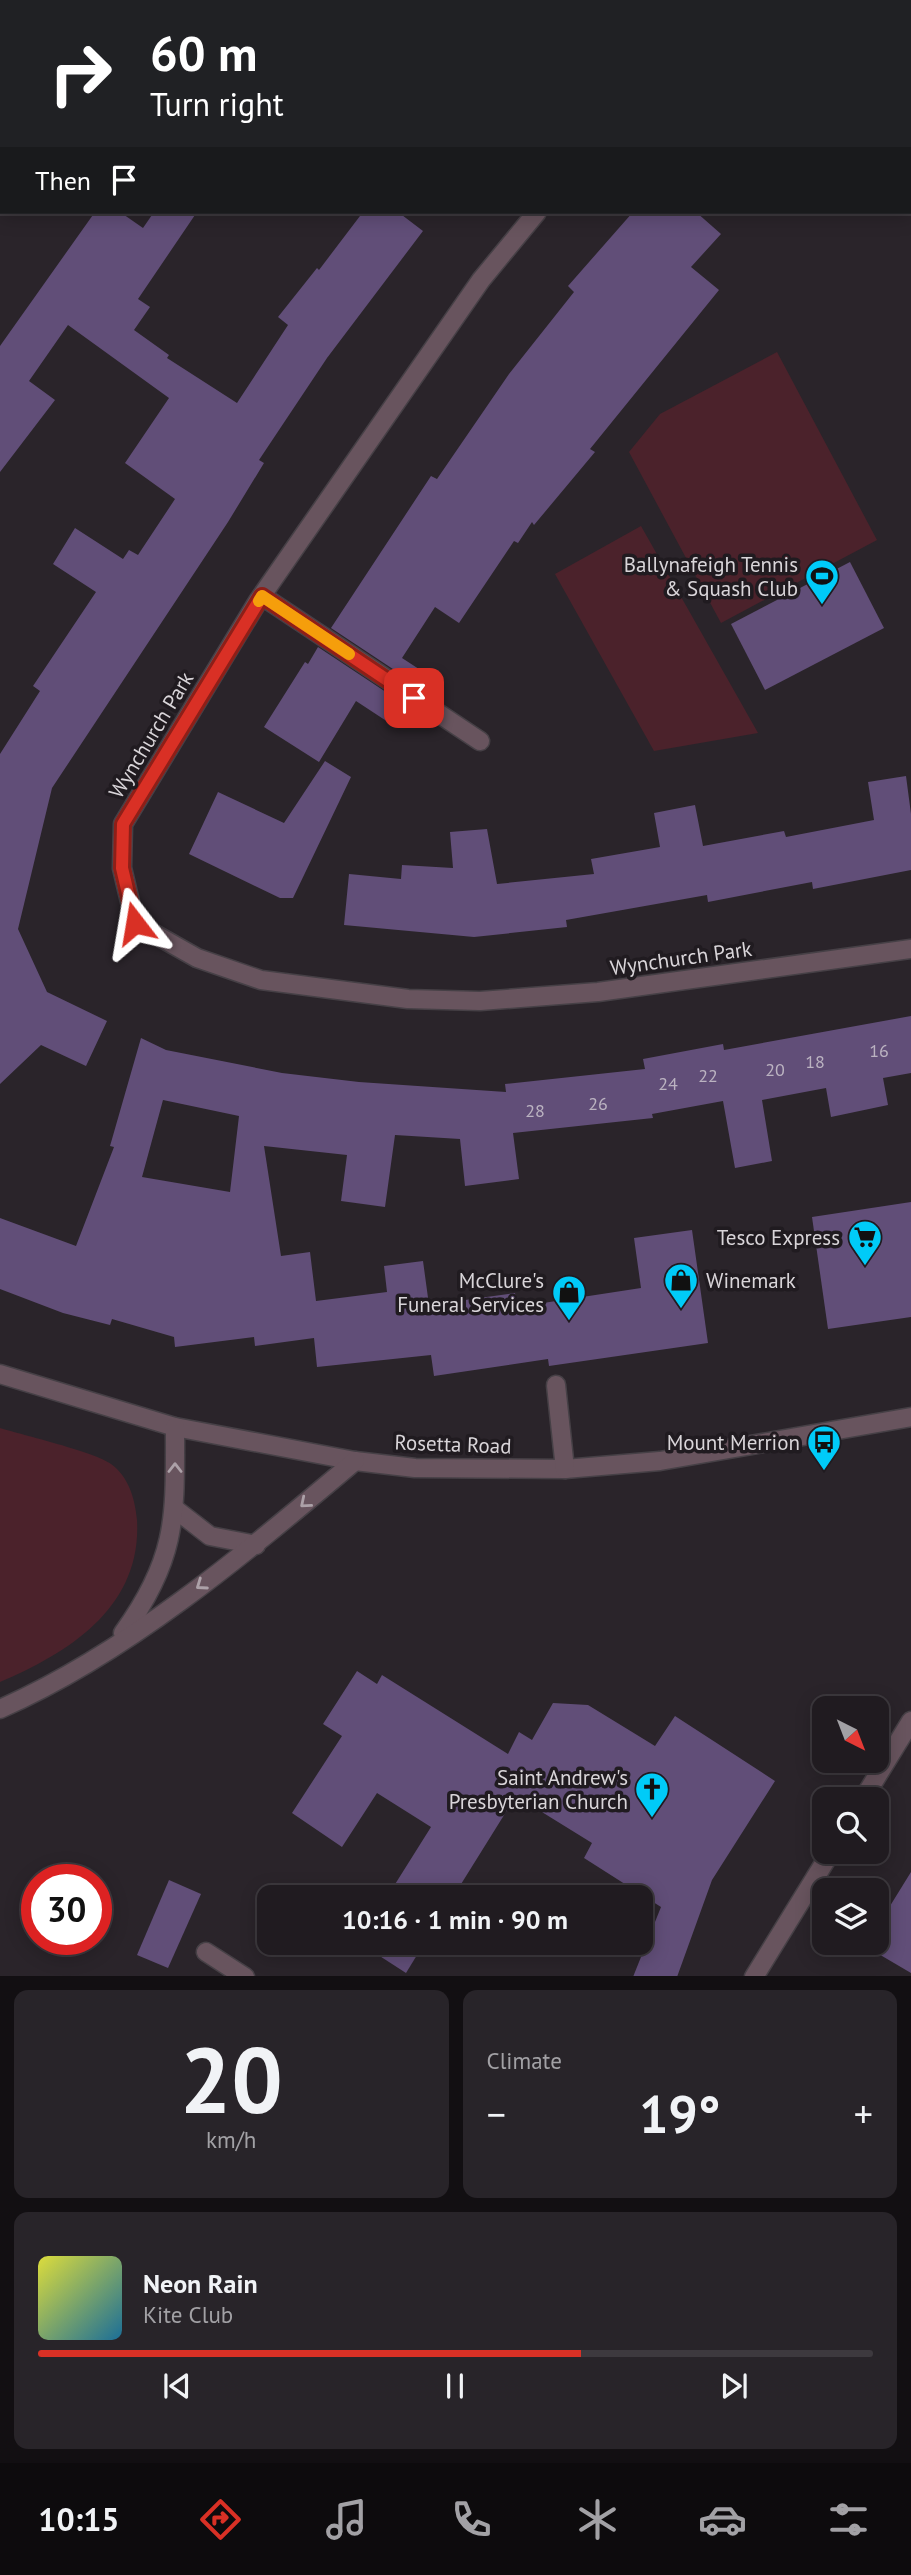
<!DOCTYPE html>
<html lang="en">
<head>
<meta charset="utf-8">
<style>
  :root { --surface:#201b20; --page:#282429; --text:#f1f3f6; --muted:#a2a1a5; --line:#3d393e; --accent:#d93025 }
  body { margin:0; font-family:"PT Sans",sans-serif; background:var(--page); color:var(--text); height:100vh; display:flex; flex-direction:column; font-size:26px; white-space:nowrap }
  * { box-sizing:border-box; margin:0 }
  p { font-size:23px; color:var(--muted) }
  .icon { flex:none; width:38px; height:38px; fill:none; stroke:currentColor; stroke-width:2; stroke-linecap:round; stroke-linejoin:round }
  .map { position:relative; height:1976px; overflow:hidden }
  .side { display:flex; flex-direction:column; gap:14px; padding:14px; background:#120f12; flex:1 }
  .side>* { flex:none }
  .top-card { position:absolute; left:0px; top:0px; width:912px; height:214px; box-shadow:0 4px 18px #0003,0 0 0 2px var(--line); background:#202124; color:#fff; overflow:hidden }
  .needle { width:46px; rotate:138deg }
  .tools { position:absolute; left:812px; top:1696px; display:grid; gap:14px }
  .tools a { display:grid; place-items:center; width:77px; height:77px; border-radius:14px; background:var(--surface); box-shadow:0 4px 18px #0003,0 0 0 2px var(--line); font-size:35px }
  .speed { position:absolute; left:21px; top:1864px; display:flex; gap:14px; font-size:35px; font-weight:700; text-align:center }
  .speed>* { display:grid; place-content:center; width:91px; height:91px; border-radius:50%; background:var(--surface); box-shadow:0 4px 18px #0003,0 0 0 2px var(--line); line-height:1 }
  .speed .limit { border:10px solid #d22; background:#fff; color:#111 }
  .pin { position:absolute; display:grid; place-items:center; width:60px; height:60px; color:#fff; margin:-30px; border-radius:14px; box-shadow:0 4px 10px #0006 }
  .me { position:absolute; width:77px; margin:-38px; rotate:346deg; stroke-linejoin:round; filter:drop-shadow(0 0 5px #0008) }
  .turn { display:flex; align-items:center; gap:24px; height:147px; padding:0 35px; font-size:32px }
  .turn .icon { width:91px; height:91px; stroke-width:2.5 }
  .turn b { display:block; font-size:49px; line-height:60px }
  .then { display:flex; align-items:center; height:66px; padding:0 35px; background:#0003; gap:14px; font-size:26px }
  .big { font-size:52px; font-weight:800; line-height:1.1 }
  .side .tile { flex:1; display:flex; flex-direction:column; justify-content:center; gap:10px; min-width:0; padding:0 24px; border-radius:14px; background:var(--page) }
  .side .dial { align-items:center; gap:0 }
  .dial b { font-size:91px; line-height:1 }
  .song { display:flex; align-items:center; gap:21px }
  .cover { width:84px; height:84px; border-radius:10px; background:linear-gradient(135deg,hsl(60 70% 55%),hsl(200 70% 35%)) }
  .played { height:7px; border-radius:4px; background:linear-gradient(90deg,var(--accent) 65%,var(--line) 65%) }
  .keys { display:flex; justify-content:space-around; direction:ltr }
  .heat { display:flex; justify-content:space-between; align-items:center; font-size:38px; direction:ltr }
  .side .tiles { flex:1; display:grid; gap:14px; grid-template-columns:1fr 1fr }
  .tile:last-child { grid-column:span 2 }
  .trip { position:absolute; left:257px; top:1885px; width:396px; height:70px; border-radius:14px; background:var(--surface); box-shadow:0 4px 18px #0003,0 0 0 2px var(--line); font-weight:800; line-height:70px; text-align:center }
  .dock { display:flex; height:112px; justify-content:space-around; align-items:center; background:#0d0b0d; color:var(--muted) }
  .dock .icon { width:49px; height:49px }
  .dock .selected { color:var(--accent) }
  .dock b { font-size:32px; color:var(--text) }
  .map>svg:first-child { display:block }
</style>
</head>
<body>
<div class="map">
<svg width="911" height="1977" viewBox="0 0 911 1977">
  <rect width="100%" height="100%" fill="#2a242a"/>
  <!-- green -->
  <g fill="#4b222b">
    <polygon points="777,352 877,540 721,623 629,452 660,414"/>
    <polygon points="641,526 758,733 654,751 555,574"/>
    <path d="M0 1428C23 1435 95 1452 111 1464 129 1477 135 1499 137 1520 142 1606 71 1652 0 1682Z"/>
  </g>
  <!-- building -->
  <g fill="#614e78" fill-rule="evenodd">
    <polygon points="95,212 120,212 143,228 154,212 197,212 138,299 150,307 134,330 169,355 167,358 237,403 288,325 278,317 317,268 319,270 363,212 398,212 423,231 327,358 259,460 264,463 228,522 52,788 18,929 47,992 107,1021 86,1066 41,1045 0,1084 0,754 40,691 33,686 96,592 53,564 75,528 123,559 129,550 138,555 175,499 125,463 169,398 68,325 29,381 55,400 0,472 0,346"/>
    <polygon points="633,212 696,212 721,234 691,267 719,290 590,449 595,452 534,525 532,522 518,543 514,541 459,623 435,607 402,658 425,673 417,685 331,628 431,476 437,479 509,374 574,292 568,286"/>
    <polygon points="850,562 884,628 765,690 731,624"/>
    <polygon points="318,647 404,704 391,724 356,701 319,762 264,727 305,662 308,664"/>
    <polygon points="325,761 351,777 293,898 280,898 189,854 218,792 284,823"/>
    <polygon points="906,776 911,814 911,870 813,889 812,882 708,902 707,895 566,920 567,927 474,937 344,925 349,874 401,879 402,865 453,868 450,832 487,829 497,884 594,874 591,859 660,847 654,813 695,805 703,846 784,831 786,837 874,820 868,782"/>
    <path d="M911 1016V1073L883 1078 888 1105 831 1117 826 1088 762 1100 772 1161 735 1168 723 1101 652 1114 653 1118 513 1133 519 1179 465 1186 460 1139 395 1135 385 1207 341 1201 347 1155 264 1146 281 1256 310 1252 316 1301 387 1292 384 1266 423 1261 429 1305 515 1293 517 1307 641 1288 634 1238 692 1230 708 1343 549 1366 548 1359 434 1376 431 1355 317 1367 314 1338 255 1346 254 1337 175 1347 174 1337 112 1319 110 1325 63 1313 0 1289V1218L76 1246 114 1147 110 1146 141 1038 166 1050 282 1073 359 1082 506 1092 505 1084 645 1069 643 1059 723 1044 724 1050ZM163 1100 239 1116 230 1192 142 1177Z"/>
    <polygon points="911,1202 911,1317 828,1329 812,1217"/>
    <polygon points="357,1671 377,1684 382,1675 508,1754 519,1732 532,1740 553,1703 588,1705 655,1746 675,1716 775,1781 712,1880 677,1977 633,1977 661,1907 584,1858 592,1843 516,1796 453,1897 387,1897 431,1827 377,1793 342,1847 292,1813 342,1736 323,1724"/>
    <polygon points="911,1872 911,1973 865,1946 877,1942 877,1927"/>
    <polygon points="169,1880 201,1894 168,1968 137,1955"/>
    <polygon points="358,1942 425,1942 406,1973"/>
  </g>
  <g fill="none" stroke-linecap="round" stroke-linejoin="round">
    <!-- minor casing -->
    <g stroke="#464046" stroke-width="21">
      <g id="minor">
        <polyline points="910,0 911,2"/>
        <polyline points="148,2 150,0"/>
        <polyline points="717,2 719,0"/>
        <polyline points="0,203 2,201"/>
        <polyline points="537,212 481,280 258,601 123,824 122,868 135,923 197,958 261,980 408,999 480,1001 598,992 911,949"/>
        <polyline points="262,596 480,741"/>
        <polyline points="0,1374 175,1427 355,1461 415,1468 565,1469 660,1461 911,1417"/>
        <polyline points="556,1385 565,1469"/>
        <polyline points="175,1509 210,1536 256,1545"/>
        <path d="M123 1633C178 1557 175 1516 175 1427"/>
        <path d="M0 1709C128 1653 248 1551 355 1461"/>
        <polyline points="863,1799 911,1721"/>
        <polyline points="206,1952 245,1977"/>
        <polyline points="754,1977 831,1852"/>
      </g>
    </g>
    <!-- minor -->
    <use href="#minor" stroke="#68545e" stroke-width="18"/>
  </g>
  <!-- one-way arrows -->
  <defs><path id="oneway-chevron" d="M-2-3.5L2.5 0L-2 3.5" fill="none" stroke-width="1.6" stroke-linecap="round" stroke-linejoin="round" transform="scale(1.75)"/></defs>
  <g stroke="#aca1a8">
    <use href="#oneway-chevron" transform="translate(175 1468) rotate(-90)"/>
    <use href="#oneway-chevron" transform="translate(305 1503) rotate(140)"/>
    <use href="#oneway-chevron" transform="translate(201 1585) rotate(145)"/>
  </g>
  <g fill="none" stroke-linecap="round" stroke-linejoin="round">
    <!-- route casing -->
    <g stroke="#8d1f18" stroke-width="18">
      <polyline id="route" points="135,923 122,868 123,824 262,596 414,698"/>
    </g>
    <!-- route -->
    <use href="#route" stroke="#d93025" stroke-width="12"/>
    <!-- slow -->
    <polyline stroke="#f59e0b" stroke-width="12" points="259,601 262,596 349,654"/>
  </g>
  <!-- icons -->
  <defs>
    <g id="stadium-pin" transform="scale(1.75)"><path d="M0 17L-7.5 6A9.5 9.5 0 1 1 7.5 6Z" fill="#00cbf8" stroke="#201b20"/><path d="M0-5a6.5 5 0 1 0 0 10a6.5 5 0 1 0 0-10ZM-3.5-1.8h7v3.6h-7Z" fill="#111"/></g>
    <g id="supermarket-pin" transform="scale(1.75)"><path d="M0 17L-7.5 6A9.5 9.5 0 1 1 7.5 6Z" fill="#00cbf8" stroke="#201b20"/><path d="M-6-5.5h2.5l.6 2H6L4.5 2H-2.5L-4.4-4H-6ZM-1.5 3.2a1.3 1.3 0 1 0 .1 0ZM3 3.2a1.3 1.3 0 1 0 .1 0Z" fill="#111"/></g>
    <g id="shop-pin" transform="scale(1.75)"><path d="M0 17L-7.5 6A9.5 9.5 0 1 1 7.5 6Z" fill="#00cbf8" stroke="#201b20"/><path d="M-5-2.5h2.3a2.7 3.5 0 0 1 5.4 0H5L5.5 6h-11ZM-1.5-2.5h3a1.5 2.3 0 0 0-3 0Z" fill="#111"/></g>
    <g id="bus-pin" transform="scale(1.75)"><path d="M0 17L-7.5 6A9.5 9.5 0 1 1 7.5 6Z" fill="#00cbf8" stroke="#201b20"/><path d="M-5-6H5V4H4V6H2V4H-2V6H-4V4H-5ZM-3.5-4V0h7V-4ZM-3.5 1.2v1.5H-2V1.2ZM2 1.2v1.5H3.5V1.2Z" fill="#111"/></g>
    <g id="church-pin" transform="scale(1.75)"><path d="M0 17L-7.5 6A9.5 9.5 0 1 1 7.5 6Z" fill="#00cbf8" stroke="#201b20"/><path d="M-1.2-6h2.4v3.5h3.3v2.4h-3.3V6h-2.4V-.1h-3.3v-2.4h3.3Z" fill="#111"/></g>
  </defs>
  <g fill-rule="evenodd">
    <use href="#stadium-pin" x="822" y="576"/>
    <use href="#supermarket-pin" x="865" y="1237"/>
    <use href="#shop-pin" x="681" y="1280"/>
    <use href="#shop-pin" x="569" y="1292"/>
    <use href="#bus-pin" x="824" y="1442"/>
    <use href="#church-pin" x="652" y="1789"/>
  </g>
  <g text-anchor="middle" dominant-baseline="central" stroke-width="7" stroke-linejoin="round" paint-order="stroke">
    <!-- number labels -->
    <g font-size="18" fill="#bbb3c1">
      <text x="879" y="1050">16</text>
      <text x="815" y="1061">18</text>
      <text x="775" y="1069">20</text>
      <text x="708" y="1075">22</text>
      <text x="668" y="1083">24</text>
      <text x="598" y="1103">26</text>
      <text x="535" y="1110">28</text>
    </g>
    <!-- poi labels -->
    <g font-size="21" fill="#d9d5d9" stroke="#201b20" text-anchor="end">
      <text x="798" y="564">Ballynafeigh Tennis<tspan x="798" dy="24">&amp; Squash Club</tspan></text>
      <text x="840" y="1237">Tesco Express</text>
      <text x="544" y="1280">McClure's<tspan x="544" dy="24">Funeral Services</tspan></text>
      <text x="706" y="1280" text-anchor="start">Winemark</text>
      <text x="800" y="1442">Mount Merrion</text>
      <text x="628" y="1777">Saint Andrew's<tspan x="628" dy="24">Presbyterian Church</tspan></text>
    </g>
    <!-- street labels -->
    <g font-size="21" fill="#d9d5d9" stroke="#201b20">
      <text transform="translate(151 735) rotate(-59)">Wynchurch Park</text>
      <text transform="translate(681 958) rotate(-8)">Wynchurch Park</text>
      <text transform="translate(453 1444) rotate(2)">Rosetta Road</text>
    </g>
  </g>
</svg>
<div class="tools">
<a><svg class="needle" viewBox="-14 -14 28 28"><path d="M0-13l5 13h-10z" fill="#e53935"/><path d="M0 13l5-13h-10z" fill="#a2a1a5"/></svg></a>
<a><svg class="icon" aria-label="search" viewBox="0 0 24 24"><circle cx="10" cy="10" r="6"/><path d="M15 15l6 6"/></svg></a>
<a><svg class="icon" aria-label="layers" viewBox="0 0 24 24"><path d="M12 4l9 5-9 5-9-5zM3 14l9 5 9-5"/></svg></a>
</div>
<div class="speed"><div class="limit">30</div></div>
<div class="pin" style="left:414px;top:698px;background:#d93025"><svg class="icon" aria-label="arrive" viewBox="0 0 24 24"><path d="M6 21V4h12l-3 4 3 4H6"/></svg></div>
<svg class="me" style="left:135px;top:923px" viewBox="-20 -20 40 40"><path d="M0-17L14 15 0 8-14 15z" fill="#d93025" stroke="#fff" stroke-width="4"/></svg>
<div class="trip">10:16 · 1 min · 90 m</div>
<div class="top-card">
<div class="turn"><svg class="icon" aria-label="right" viewBox="0 0 24 24"><path d="M7 20v-9h11M14 6l5 5-5 5"/></svg><div><b>60 m</b>Turn right</div></div>
<div class="then">Then<svg class="icon" aria-label="arrive" viewBox="0 0 24 24"><path d="M6 21V4h12l-3 4 3 4H6"/></svg></div>
</div>
</div>
<section class="side">
<div class="tiles">
<div class="tile dial"><b>20</b><p>km/h</p></div>
<div class="tile"><p>Climate</p>
<div class="heat"><a>−</a><b class="big">19°</b><a>+</a></div>
</div>
<div class="tile">
<div class="song"><i class="cover"></i><div><b>Neon Rain</b><p>Kite Club</p></div></div>
<div class="played"></div>
<div class="keys"><svg class="icon" aria-label="previous" viewBox="0 0 24 24"><path d="M18 5L8 12l10 7zM5 5v14"/></svg><svg class="icon" aria-label="pause" viewBox="0 0 24 24"><path d="M8 5v14M16 5v14"/></svg><svg class="icon" aria-label="next" viewBox="0 0 24 24"><path d="M6 5l10 7-10 7zM19 5v14"/></svg></div>
</div>
</div>
</section>
<nav class="dock">
<b>10:15</b>
<svg class="icon selected" aria-label="directions" viewBox="0 0 24 24"><path d="M12 3l9 9-9 9-9-9zM9 14v-3h6M13 9l2 2-2 2"/></svg>
<svg class="icon" aria-label="music" viewBox="0 0 24 24"><path d="M9 18V5l10-2v13"/><circle cx="6" cy="18" r="3"/><circle cx="16" cy="16" r="3"/></svg>
<svg class="icon" aria-label="phone" viewBox="0 0 24 24"><path d="M5 4h4l2 5-3 2q2 4 5 5l2-3 5 2v4C11 20 4 13 5 4z"/></svg>
<svg class="icon" aria-label="climate" viewBox="0 0 24 24"><path d="M12 3v18M4 7l16 10M4 17L20 7"/></svg>
<svg class="icon" aria-label="car" viewBox="0 0 24 24"><path d="M5 17H2v-5l4-1 3-4h7l3 4 3 1v5h-3M9 17h6M6 11h13"/><circle cx="7" cy="17" r="2"/><circle cx="17" cy="17" r="2"/></svg>
<svg class="icon" aria-label="filters" viewBox="0 0 24 24"><path d="M4 7h16M4 17h16"/><circle cx="9" cy="7" r="2"/><circle cx="15" cy="17" r="2"/></svg>
</nav>
</body>
</html>
